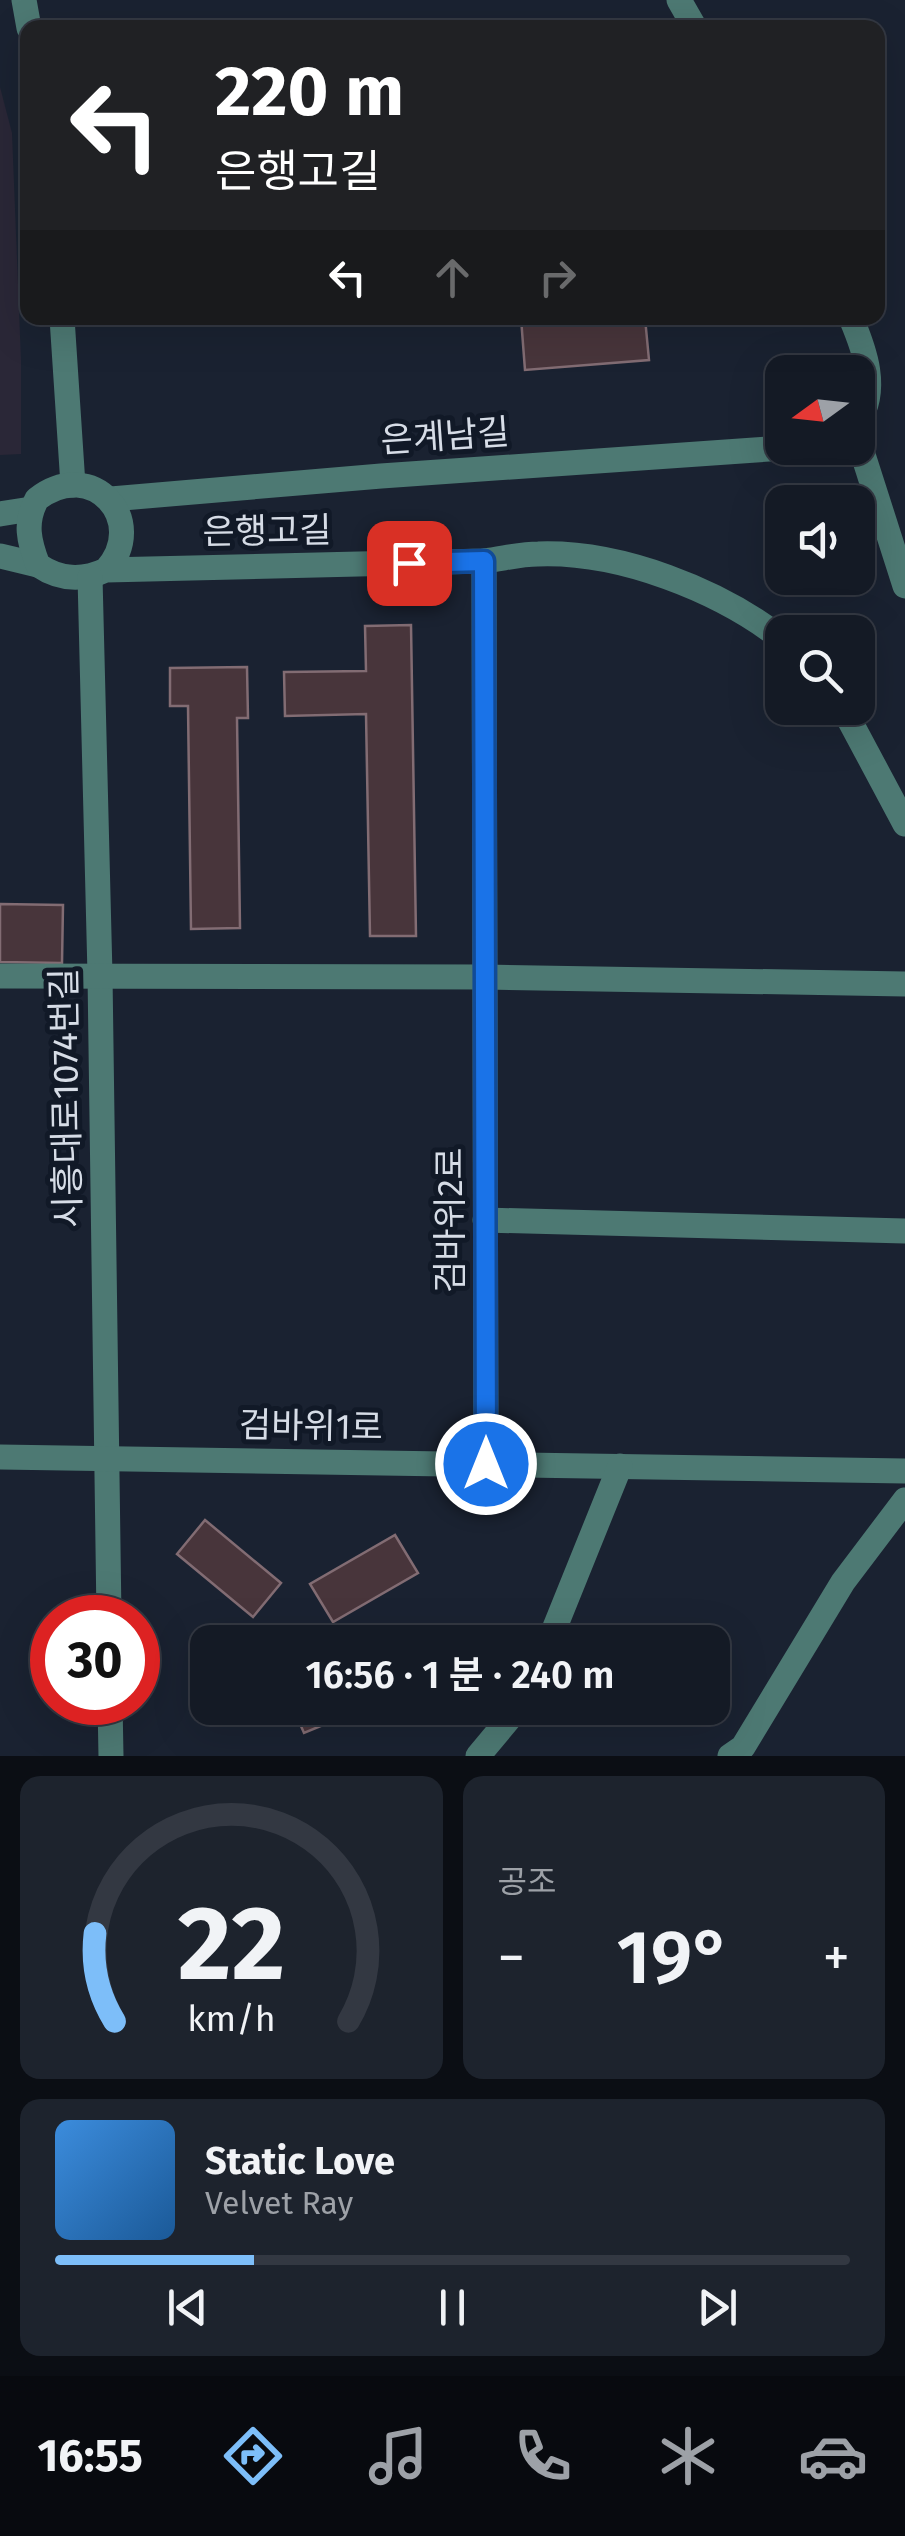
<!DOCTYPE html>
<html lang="ko">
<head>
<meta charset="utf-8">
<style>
  :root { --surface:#141a25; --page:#1d232d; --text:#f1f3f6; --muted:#9da1a7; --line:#333842; --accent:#7dbef9 }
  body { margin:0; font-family:"Fira Sans","Noto Sans KR",sans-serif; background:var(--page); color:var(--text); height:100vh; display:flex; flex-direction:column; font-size:38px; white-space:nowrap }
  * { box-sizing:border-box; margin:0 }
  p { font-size:32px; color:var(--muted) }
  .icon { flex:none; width:55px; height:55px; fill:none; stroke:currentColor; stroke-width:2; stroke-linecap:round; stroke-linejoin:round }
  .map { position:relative; height:1756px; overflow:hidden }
  .details { display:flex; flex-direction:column; gap:20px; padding:20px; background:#0b0e14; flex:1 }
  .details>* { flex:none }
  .hud { position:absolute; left:20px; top:20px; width:865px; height:305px; border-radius:20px; box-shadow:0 10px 40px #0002,0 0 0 2px var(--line); background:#202124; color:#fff; overflow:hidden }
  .needle { width:65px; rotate:255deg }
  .controls { position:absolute; left:765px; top:355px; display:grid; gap:20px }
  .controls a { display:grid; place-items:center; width:110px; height:110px; border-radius:20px; background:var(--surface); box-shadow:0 10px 40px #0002,0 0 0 2px var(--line); font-size:50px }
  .speed { position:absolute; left:30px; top:1595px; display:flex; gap:20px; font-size:50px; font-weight:700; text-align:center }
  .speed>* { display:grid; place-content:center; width:130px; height:130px; border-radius:50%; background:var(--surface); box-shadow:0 10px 40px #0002,0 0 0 2px var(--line); line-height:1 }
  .speed .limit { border:15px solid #d22; background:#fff; color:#111 }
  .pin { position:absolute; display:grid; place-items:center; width:85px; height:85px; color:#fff; margin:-42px; border-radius:20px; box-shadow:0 5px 15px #0006 }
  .me { position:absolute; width:110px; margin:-55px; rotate:0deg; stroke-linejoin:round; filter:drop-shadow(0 0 8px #0008) }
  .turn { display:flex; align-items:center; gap:35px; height:210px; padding:0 30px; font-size:45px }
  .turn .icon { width:130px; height:130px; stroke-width:2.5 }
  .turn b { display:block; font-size:70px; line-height:85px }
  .lanes { display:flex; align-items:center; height:95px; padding:0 30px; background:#0003; justify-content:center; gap:50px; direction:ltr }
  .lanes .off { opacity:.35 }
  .big { font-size:75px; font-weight:600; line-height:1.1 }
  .details .tile { flex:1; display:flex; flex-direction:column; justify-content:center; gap:15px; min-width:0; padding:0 35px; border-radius:20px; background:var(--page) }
  .details .dial { align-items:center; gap:0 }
  .dial svg { height:260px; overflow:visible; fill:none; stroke:var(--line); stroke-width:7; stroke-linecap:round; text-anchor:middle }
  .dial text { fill:var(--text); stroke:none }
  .song { display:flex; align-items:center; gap:30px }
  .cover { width:120px; height:120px; border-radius:15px; background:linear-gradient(135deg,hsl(210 70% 55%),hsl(210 70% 35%)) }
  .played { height:10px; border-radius:5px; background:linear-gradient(90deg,var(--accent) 25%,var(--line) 25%) }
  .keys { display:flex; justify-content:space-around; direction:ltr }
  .heat { display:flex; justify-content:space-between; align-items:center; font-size:55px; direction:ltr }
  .details .tiles { flex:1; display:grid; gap:20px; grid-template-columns:1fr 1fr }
  .tile:last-child { grid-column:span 2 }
  .trip { position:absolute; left:190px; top:1625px; width:540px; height:100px; border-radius:20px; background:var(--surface); box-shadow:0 10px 40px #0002,0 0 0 2px var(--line); font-weight:600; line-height:100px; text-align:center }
  .tab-bar { display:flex; height:160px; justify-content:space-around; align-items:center; background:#080a0f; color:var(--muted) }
  .tab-bar .icon { width:70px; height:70px }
  .tab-bar .active { color:var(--accent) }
  .tab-bar b { font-size:45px; color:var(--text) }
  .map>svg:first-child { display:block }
</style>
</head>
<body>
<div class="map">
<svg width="905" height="1756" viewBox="0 0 905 1756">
  <rect width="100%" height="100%" fill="#1a2231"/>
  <!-- education -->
  <polygon fill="#2a2737" points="0,87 12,133 21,360 21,454 0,455"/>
  <!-- building -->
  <g fill="#48353b" stroke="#826c73" stroke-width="2.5">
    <polygon points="521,318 645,318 649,360 525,370"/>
    <polygon points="411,625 416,936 370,936 366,714 285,716 284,672 366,671 365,626"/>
    <polygon points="247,667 248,718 237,718 240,928 191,929 188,706 170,706 170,668"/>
    <polygon points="0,904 63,905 62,963 0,962"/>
    <polygon points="205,1520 281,1583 253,1617 177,1554"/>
    <polygon points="395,1535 418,1573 333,1622 310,1584"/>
    <polygon points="306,1625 314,1642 266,1642"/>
    <polygon points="293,1708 341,1708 345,1716 304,1733"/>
  </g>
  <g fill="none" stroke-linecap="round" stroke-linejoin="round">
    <!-- minor -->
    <g stroke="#4d7973" stroke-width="25">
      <polyline points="24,0 29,28"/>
      <polyline points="679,0 695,28"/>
      <polyline points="62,318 73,485"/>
      <path d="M851 318C865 351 879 389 858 422"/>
      <polyline points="858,439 905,586"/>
      <polyline points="111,499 381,476 784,448"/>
      <polyline points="0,514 31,509"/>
      <polyline points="0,556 38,565"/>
      <polyline points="484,561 486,1463"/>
      <path d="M106 570C150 521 92 456 37 499 24 522 29 542 38 565 60 580 82 581 106 570L484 561C502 559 520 554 538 554 620 551 719 590 782 639"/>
      <polyline points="90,577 100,975 109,1618"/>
      <polyline points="843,708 905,824"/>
      <polyline points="0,976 485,977 905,984"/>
      <polyline points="485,1220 905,1231"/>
      <polyline points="0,1457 905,1471"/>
      <polyline points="549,1642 620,1466"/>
      <polyline points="110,1702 111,1756"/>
      <polyline points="478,1756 518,1708"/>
      <polyline points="730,1756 743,1747 843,1582 905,1500"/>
    </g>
  </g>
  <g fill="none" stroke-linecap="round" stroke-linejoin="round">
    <!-- route casing -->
    <g stroke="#114b97" stroke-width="25">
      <polyline id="route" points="409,563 484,561 486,1464"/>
    </g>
    <!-- route -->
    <use href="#route" stroke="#1a73e8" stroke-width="18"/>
  </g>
  <g text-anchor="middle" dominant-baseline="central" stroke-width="10" stroke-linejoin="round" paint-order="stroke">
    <!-- street labels -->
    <g font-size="35" fill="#d6dce6" stroke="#111927">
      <text transform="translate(445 436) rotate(-4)">은계남길</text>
      <text transform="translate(267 531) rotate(-1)">은행고길</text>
      <text transform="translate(66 1098) rotate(-91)">시흥대로1074번길</text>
      <text transform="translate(450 1220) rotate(-90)">검바위2로</text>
      <text transform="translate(311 1426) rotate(1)">검바위1로</text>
    </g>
  </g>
</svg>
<div class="controls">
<a><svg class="needle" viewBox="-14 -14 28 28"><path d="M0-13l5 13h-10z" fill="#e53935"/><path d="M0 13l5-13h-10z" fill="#9da1a7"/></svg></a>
<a><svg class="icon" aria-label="sound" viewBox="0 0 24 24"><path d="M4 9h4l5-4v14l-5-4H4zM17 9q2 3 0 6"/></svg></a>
<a><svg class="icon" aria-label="search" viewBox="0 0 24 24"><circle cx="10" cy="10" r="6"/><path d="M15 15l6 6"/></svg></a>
</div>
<div class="speed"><div class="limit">30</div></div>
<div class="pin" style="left:409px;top:563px;background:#d93025"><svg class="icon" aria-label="arrive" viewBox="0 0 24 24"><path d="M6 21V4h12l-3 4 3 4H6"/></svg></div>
<svg class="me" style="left:486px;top:1464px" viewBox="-20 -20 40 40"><circle r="17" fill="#1a73e8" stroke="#fff" stroke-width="3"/><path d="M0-11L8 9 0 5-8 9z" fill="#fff"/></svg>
<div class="trip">16:56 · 1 분 · 240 m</div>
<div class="hud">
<div class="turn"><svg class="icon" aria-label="left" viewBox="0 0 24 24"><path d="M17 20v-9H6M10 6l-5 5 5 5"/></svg><div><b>220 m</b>은행고길</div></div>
<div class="lanes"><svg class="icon" aria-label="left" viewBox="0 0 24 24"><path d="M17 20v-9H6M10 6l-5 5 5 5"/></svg><svg class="icon off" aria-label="ahead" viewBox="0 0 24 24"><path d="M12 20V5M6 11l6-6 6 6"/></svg><svg class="icon off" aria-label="right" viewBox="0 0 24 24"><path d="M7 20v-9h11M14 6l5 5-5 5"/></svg></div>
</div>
</div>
<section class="details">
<div class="tiles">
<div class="tile dial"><svg viewBox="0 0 100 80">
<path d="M14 69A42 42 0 1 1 86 69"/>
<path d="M14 69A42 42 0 0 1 8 42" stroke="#7dbef9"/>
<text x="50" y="56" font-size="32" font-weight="700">22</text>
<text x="50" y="72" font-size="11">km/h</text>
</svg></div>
<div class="tile"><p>공조</p>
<div class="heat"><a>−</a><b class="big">19°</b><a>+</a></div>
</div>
<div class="tile">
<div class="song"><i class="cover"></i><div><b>Static Love</b><p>Velvet Ray</p></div></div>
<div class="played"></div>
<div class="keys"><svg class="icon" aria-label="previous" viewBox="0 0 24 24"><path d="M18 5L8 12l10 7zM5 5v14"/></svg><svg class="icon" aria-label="pause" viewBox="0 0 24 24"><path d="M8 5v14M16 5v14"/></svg><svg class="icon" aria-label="next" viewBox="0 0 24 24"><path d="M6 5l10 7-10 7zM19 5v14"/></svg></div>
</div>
</div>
</section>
<nav class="tab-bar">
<b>16:55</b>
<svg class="icon active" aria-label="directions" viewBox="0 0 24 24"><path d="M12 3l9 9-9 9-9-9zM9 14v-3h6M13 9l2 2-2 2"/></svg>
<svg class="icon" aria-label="music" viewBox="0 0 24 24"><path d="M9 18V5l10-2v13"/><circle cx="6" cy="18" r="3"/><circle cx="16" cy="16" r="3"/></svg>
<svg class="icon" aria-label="phone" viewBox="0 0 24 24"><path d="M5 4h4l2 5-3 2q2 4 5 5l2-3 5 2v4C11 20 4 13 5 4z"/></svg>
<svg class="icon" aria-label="climate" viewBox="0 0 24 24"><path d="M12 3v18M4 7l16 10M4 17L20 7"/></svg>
<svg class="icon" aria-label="car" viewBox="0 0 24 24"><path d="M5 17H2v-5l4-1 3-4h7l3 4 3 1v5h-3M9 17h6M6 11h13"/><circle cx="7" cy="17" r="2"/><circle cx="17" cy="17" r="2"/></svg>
</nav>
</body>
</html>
